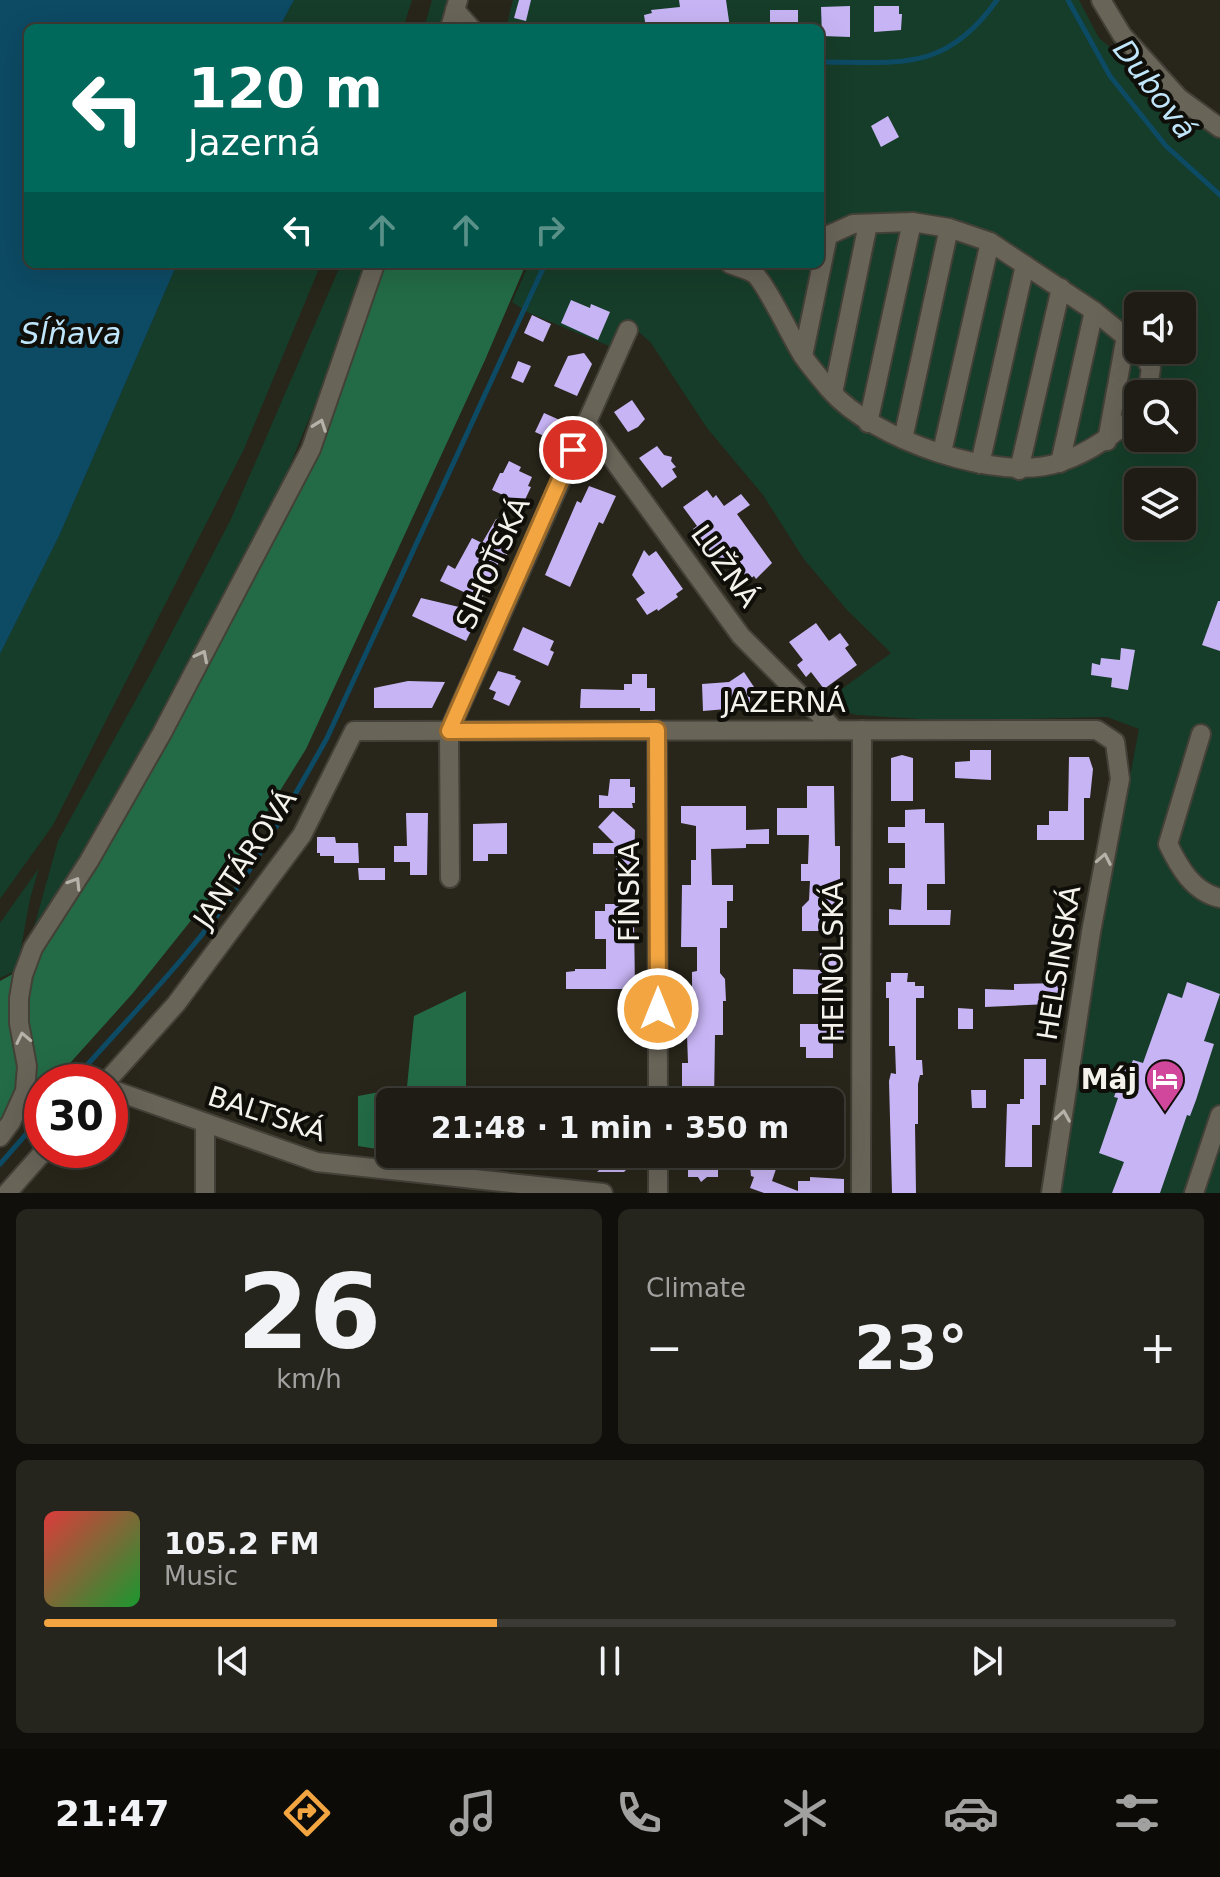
<!DOCTYPE html>
<html lang="en">
<head>
<meta charset="utf-8">
<style>
  :root { --surface:#1e1c14; --page:#26251d; --text:#f1f3f6; --muted:#a1a1a0; --line:#3c3a34; --accent:#f2a541 }
  body { margin:0; font-family:"DejaVu Sans",sans-serif; background:var(--page); color:var(--text); height:100vh; display:flex; flex-direction:column; font-size:30px; white-space:nowrap }
  * { box-sizing:border-box; margin:0 }
  p { font-size:26px; color:var(--muted) }
  .icon { flex:none; width:44px; height:44px; fill:none; stroke:currentColor; stroke-width:2; stroke-linecap:round; stroke-linejoin:round }
  .map { position:relative; height:1193px; overflow:hidden }
  .details { display:flex; flex-direction:column; gap:16px; padding:16px; background:#100f0b; flex:1 }
  .details>* { flex:none }
  .top-card { position:absolute; left:24px; top:24px; width:800px; height:244px; border-radius:12px; box-shadow:0 8px 32px #0002,0 0 0 2px var(--line); background:#00695c; color:#fff; overflow:hidden }
  .tools { position:absolute; left:1124px; top:292px; display:grid; gap:16px }
  .tools a { display:grid; place-items:center; width:72px; height:72px; border-radius:12px; background:var(--surface); box-shadow:0 8px 32px #0002,0 0 0 2px var(--line); font-size:40px }
  .speed { position:absolute; left:24px; top:1064px; display:flex; gap:16px; font-size:40px; font-weight:700; text-align:center }
  .speed>* { display:grid; place-content:center; width:104px; height:104px; border-radius:50%; background:var(--surface); box-shadow:0 8px 32px #0002,0 0 0 2px var(--line); line-height:1 }
  .speed .limit { border:12px solid #d22; background:#fff; color:#111 }
  .pin { position:absolute; display:grid; place-items:center; width:68px; height:68px; color:#fff; margin:-34px; border:4px solid #fff; border-radius:50%; box-shadow:0 2px 8px #0007 }
  .me { position:absolute; width:88px; margin:-44px; rotate:0deg; stroke-linejoin:round; filter:drop-shadow(0 0 6px #0008) }
  .turn { display:flex; align-items:center; gap:28px; height:168px; padding:0 32px; font-size:36px }
  .turn .icon { width:104px; height:104px; stroke-width:2.5 }
  .turn b { display:block; font-size:56px; line-height:68px }
  .lanes { display:flex; align-items:center; height:76px; padding:0 32px; background:#0003; justify-content:center; gap:40px; direction:ltr }
  .lanes .off { opacity:.35 }
  .big { font-size:60px; font-weight:600; line-height:1.1 }
  .details .card { flex:1; display:flex; flex-direction:column; justify-content:center; gap:12px; min-width:0; padding:0 28px; border-radius:12px; background:var(--page) }
  .details .dial { align-items:center; gap:0 }
  .dial b { font-size:104px; line-height:1 }
  .song { display:flex; align-items:center; gap:24px }
  .cover { width:96px; height:96px; border-radius:12px; background:linear-gradient(135deg,hsl(0 70% 55%),hsl(130 70% 35%)) }
  .played { height:8px; border-radius:4px; background:linear-gradient(90deg,var(--accent) 40%,var(--line) 40%) }
  .keys { display:flex; justify-content:space-around; direction:ltr }
  .heat { display:flex; justify-content:space-between; align-items:center; font-size:44px; direction:ltr }
  .details .tiles { flex:1; display:grid; gap:16px; grid-template-columns:1fr 1fr }
  .card:last-child { grid-column:span 2 }
  .trip { position:absolute; left:376px; top:1088px; width:468px; height:80px; border-radius:12px; background:var(--surface); box-shadow:0 8px 32px #0002,0 0 0 2px var(--line); font-weight:600; line-height:80px; text-align:center }
  .dock { display:flex; height:128px; justify-content:space-around; align-items:center; background:#0c0b08; color:var(--muted) }
  .dock .icon { width:56px; height:56px }
  .dock .on { color:var(--accent) }
  .dock b { font-size:36px; color:var(--text) }
  .map>svg:first-child { display:block }
</style>
</head>
<body>
<div class="map">
<svg width="1220" height="1193" viewBox="0 0 1220 1193">
  <rect width="100%" height="100%" fill="#28251a"/>
  <!-- green -->
  <g fill="#163d29" fill-rule="evenodd">
    <polygon points="294,0 412,0 403,28 279,28"/>
    <polygon points="432,0 450,0 443,28 424,28"/>
    <path d="M513 0H1079L1099 38 1220 139V1193H1061L1098 942 1139 729 1107 717 949 721 857 715 828 707V699L891 653 847 610 803 558 763 495 707 428 651 343 629 323 609 346 529 313 512 302 529 264H820V28H506ZM1138 306H1182V350H1138ZM1138 394H1182V438H1138ZM1138 482H1182V526H1138Z"/>
    <polygon points="177,264 321,264 244,449 53,825 0,899 0,654 60,534"/>
    <polygon points="341,264 367,264 340,343 282,485 230,591 78,866 33,931 58,841 149,676 230,521"/>
    <polygon points="39,868 30,899 17,970 0,978 0,923"/>
  </g>
  <!-- forest -->
  <g fill="#236b47">
    <polygon points="381,264 526,264 485,360 306,749 229,873 133,993 53,1082 42,1082 42,1095 0,1144 0,981 20,970 231,618"/>
    <polygon points="466,991 466,1102 390,1102 390,1151 358,1146 358,1096 407,1087 414,1016"/>
  </g>
  <!-- water -->
  <polygon fill="#0d4a64" points="0,0 294,0 279,28 28,28 28,264 177,264 60,534 0,654"/>
  <g fill="none" stroke-linecap="round" stroke-linejoin="round">
    <!-- stream -->
    <g stroke="#0d4a64" stroke-width="5">
      <polyline points="1068,0 1110,76 1166,146 1220,195"/>
      <path d="M820 62C900 62 945 73 997 0"/>
      <path d="M72 1082C130 1016 193 953 242 881 273 835 300 786 327 738L545 264"/>
      <polyline points="0,1164 42,1116"/>
    </g>
  </g>
  <!-- building -->
  <g fill="#c7b4f4">
    <polygon points="519,0 531,0 526,21 514,18"/>
    <polygon points="679,0 726,0 730,28 683,28 683,23 646,28 644,15 652,13 651,10 680,7"/>
    <polygon points="850,6 850,37 822,36 821,7"/>
    <polygon points="874,6 899,6 899,14 902,14 901,30 874,32"/>
    <rect x="770" y="10" width="28" height="18"/>
    <polygon points="888,116 899,137 881,147 871,126"/>
    <polygon points="571,300 590,308 591,304 610,312 598,340 561,323"/>
    <polygon points="532,315 551,324 543,342 524,333"/>
    <polygon points="584,353 592,364 577,396 554,386 568,356"/>
    <polygon points="518,361 531,366 523,383 511,378"/>
    <polygon points="632,400 645,419 638,427 628,432 614,412"/>
    <polygon points="544,413 562,421 553,440 535,432"/>
    <polygon points="657,446 664,455 672,457 671,461 676,467 672,469 677,477 662,488 639,458"/>
    <polygon points="509,461 521,467 519,471 532,477 528,486 531,487 523,504 492,490 500,473 503,473"/>
    <polygon points="589,486 616,496 603,524 599,522 570,587 545,575 577,501 581,503"/>
    <polygon points="707,490 713,498 716,495 724,506 741,494 750,505 737,514 772,563 756,579 754,576 746,582 738,571 735,574 728,565 720,571 693,529 697,526 683,507"/>
    <polygon points="496,519 517,528 507,555 504,554 499,562 481,600 440,581 448,565 455,569 472,538 482,543"/>
    <polygon points="644,550 649,556 656,551 683,589 676,594 678,597 658,611 657,609 647,615 636,599 645,593 632,575"/>
    <polygon points="421,598 476,611 474,615 478,617 466,641 412,616"/>
    <polygon points="1218,601 1220,601 1220,651 1202,645"/>
    <polygon points="816,623 829,641 840,633 849,645 845,648 857,665 824,689 811,672 806,677 797,665 803,660 789,642"/>
    <polygon points="523,627 554,641 550,650 554,652 548,666 513,650"/>
    <polygon points="1121,648 1135,650 1128,690 1111,687 1112,678 1091,675 1092,663 1100,665 1101,658 1120,660"/>
    <polygon points="498,671 516,676 515,678 521,681 509,706 493,699 496,692 489,689"/>
    <polygon points="744,672 754,687 750,690 750,707 703,711 702,684 729,682"/>
    <polygon points="632,674 647,674 647,688 655,688 655,711 640,711 640,708 580,708 581,689 624,690 624,684 632,684"/>
    <polygon points="408,681 445,682 432,708 374,708 374,688"/>
    <polygon points="970,750 991,750 991,780 955,778 955,762 970,761"/>
    <polygon points="902,755 913,758 913,801 891,801 891,758"/>
    <polygon points="1069,757 1089,757 1093,769 1090,798 1084,798 1084,840 1037,840 1037,825 1049,825 1049,811 1068,811"/>
    <polygon points="610,779 630,779 630,787 635,787 635,803 632,803 633,808 599,808 599,795 608,796"/>
    <polygon points="807,786 834,786 835,846 840,846 840,901 843,901 843,917 838,917 838,922 828,922 828,931 802,931 802,907 809,900 810,881 801,881 801,864 808,864 809,835 777,835 777,808 807,808"/>
    <polygon points="681,806 746,806 746,830 769,829 769,844 746,844 746,848 711,849 712,885 733,885 733,901 727,901 727,928 720,928 720,973 725,979 726,1001 723,1001 723,1035 715,1035 714,1102 682,1102 682,1063 688,1063 687,1035 682,1035 681,987 692,987 692,972 697,971 697,947 681,947 682,885 691,885 691,860 696,860 696,826 681,823"/>
    <polygon points="925,809 925,823 944,823 945,884 927,884 927,910 951,910 950,925 889,925 889,909 901,910 902,884 889,884 889,868 905,868 905,843 888,843 888,827 905,827 905,810"/>
    <polygon points="613,811 635,830 634,871 616,871 616,854 593,854 593,843 614,843 598,827"/>
    <polygon points="406,813 428,813 427,875 410,875 410,862 394,862 394,846 407,846"/>
    <polygon points="507,823 507,854 488,854 488,861 473,861 473,824"/>
    <polygon points="317,837 335,837 336,843 358,843 359,863 334,863 334,856 320,856 320,853 317,853"/>
    <polygon points="358,868 385,868 385,880 359,880"/>
    <polygon points="605,904 619,904 619,919 634,919 635,989 566,989 566,972 575,971 575,969 606,969 606,939 595,939 595,911 605,911"/>
    <polygon points="820,946 837,946 837,959 843,959 840,994 793,994 793,969 820,970"/>
    <polygon points="891,973 908,973 907,982 915,982 915,986 924,986 924,998 916,998 916,1060 922,1060 923,1075 920,1075 918,1084 918,1124 915,1124 916,1193 892,1193 889,1081 891,1073 896,1074 895,1046 889,1046 889,998 886,998 886,982 891,982"/>
    <polygon points="1187,982 1220,994 1204,1041 1214,1044 1196,1100 1190,1116 1187,1115 1160,1193 1112,1193 1124,1162 1099,1153 1118,1098 1114,1097 1125,1066 1130,1068 1133,1060 1143,1063 1168,993 1182,998"/>
    <polygon points="1060,983 1060,999 1049,999 1049,1004 985,1007 985,989 1014,990 1014,984"/>
    <polygon points="958,1008 973,1009 973,1029 958,1029"/>
    <polygon points="824,1019 844,1019 844,1035 841,1034 841,1041 833,1041 833,1058 806,1058 806,1047 800,1047 800,1024 823,1024"/>
    <polygon points="1024,1059 1046,1059 1046,1085 1040,1085 1040,1125 1032,1125 1032,1167 1005,1167 1007,1104 1020,1104 1020,1099 1024,1099"/>
    <polygon points="633,1090 633,1102 597,1102 597,1091"/>
    <polygon points="971,1090 986,1090 986,1108 972,1108"/>
    <polygon points="606,1154 642,1154 624,1172 597,1172 606,1163"/>
    <polygon points="688,1154 718,1154 724,1166 718,1170 718,1177 707,1177 701,1182 698,1177 688,1177 688,1164 685,1160"/>
    <polygon points="757,1159 777,1166 772,1181 798,1191 798,1181 810,1181 810,1177 844,1179 844,1193 764,1193 750,1188 754,1177 751,1176 750,1166 755,1164"/>
  </g>
  <g fill="none" stroke-linecap="round" stroke-linejoin="round">
    <!-- minor casing -->
    <g stroke="#434038" stroke-width="22">
      <g id="minor">
        <polyline points="1101,0 1122,35 1179,98 1220,128"/>
        <polyline points="455,10 471,28"/>
        <polyline points="450,28 458,0"/>
        <polyline points="820,239 853,224 912,222 949,228 990,242 1094,311 1138,347"/>
        <path d="M730 264C737 267 746 269 753 273 764 279 793 341 803 356 811 368 821 379 830 390 872 439 999 484 1061 462 1091 452 1115 434 1138 413"/>
        <polyline points="1140,350 1151,368 1147,394"/>
        <polyline points="803,356 828,235"/>
        <polyline points="833,393 868,224"/>
        <polyline points="586,422 741,636 835,730"/>
        <polyline points="868,423 912,222"/>
        <polyline points="903,439 949,228"/>
        <polyline points="1107,441 1126,336"/>
        <polyline points="942,452 990,242"/>
        <polyline points="1060,463 1094,311"/>
        <polyline points="980,464 1025,265"/>
        <polyline points="1019,470 1061,288"/>
        <polyline points="657,730 658,1102"/>
        <path d="M1201 734 1168 844C1179 867 1193 892 1220 898"/>
        <polyline points="450,878 449,731 628,330"/>
        <polyline points="106,1082 176,1004 302,835 354,731 1097,730 1115,742 1120,779 1091,932 1051,1193"/>
        <polyline points="110,1089 317,1162 603,1193"/>
        <polyline points="205,1123 205,1193"/>
        <polyline points="0,1137 11,1122 25,1091 27,1066 19,1023 19,998 23,975 33,948 89,861 162,733 311,449 375,264"/>
        <polyline points="658,1154 658,1193"/>
        <polyline points="7,1193 45,1150"/>
        <polyline points="861,1193 862,730"/>
        <polyline points="1194,1193 1220,1115"/>
      </g>
    </g>
    <!-- minor -->
    <use href="#minor" stroke="#696458" stroke-width="18"/>
  </g>
  <!-- one-way arrows -->
  <defs><path id="oneway-chevron" d="M-2-3.5L2.5 0L-2 3.5" fill="none" stroke-width="1.6" stroke-linecap="round" stroke-linejoin="round" transform="scale(2)"/></defs>
  <g stroke="#b6b2a9">
    <use href="#oneway-chevron" transform="translate(320 425) rotate(-70)"/>
    <use href="#oneway-chevron" transform="translate(202 656) rotate(-63)"/>
    <use href="#oneway-chevron" transform="translate(1104 859) rotate(-79)"/>
    <use href="#oneway-chevron" transform="translate(75 883) rotate(-58)"/>
    <use href="#oneway-chevron" transform="translate(23 1038) rotate(-102)"/>
    <use href="#oneway-chevron" transform="translate(1063 1116) rotate(-81)"/>
  </g>
  <g fill="none" stroke-linecap="round" stroke-linejoin="round">
    <!-- route casing -->
    <g stroke="#9d6b2a" stroke-width="20">
      <polyline id="route" points="573,450 449,731 657,730 658,1009"/>
    </g>
    <!-- route -->
    <use href="#route" stroke="#f2a541" stroke-width="14"/>
  </g>
  <!-- icons -->
  <defs>
    <g id="hotel-pin" transform="scale(2)"><path d="M0 17L-7.5 6A9.5 9.5 0 1 1 7.5 6Z" fill="#d1479c" stroke="#0f0e09"/><path d="M-6-4.5h1.5V1H6V5H4.5V3h-9V5H-6ZM-4 0a1.8 1.8 0 1 1 3.6 0ZM.5 0V-2.5h3Q6-2.5 6 0Z" fill="#fff"/></g>
  </defs>
  <g fill-rule="evenodd">
    <use href="#hotel-pin" x="1165" y="1079"/>
  </g>
  <g text-anchor="middle" dominant-baseline="central" stroke-width="8" stroke-linejoin="round" paint-order="stroke">
    <!-- street labels -->
    <g font-size="28" fill="#f5f2eb" stroke="#0f0e09">
      <text transform="translate(493 563) rotate(-66)">SIHOŤSKÁ</text>
      <text transform="translate(725 566) rotate(54)">LUŽNÁ</text>
      <text x="784" y="702">JAZERNÁ</text>
      <text transform="translate(245 859) rotate(-56)">JANTÁROVÁ</text>
      <text transform="translate(629 892) rotate(-90)">FÍNSKA</text>
      <text transform="translate(833 962) rotate(-90)">HEINOLSKÁ</text>
      <text transform="translate(1059 963) rotate(-81)">HELSINSKÁ</text>
      <text transform="translate(267 1114) rotate(18)">BALTSKÁ</text>
    </g>
    <!-- poi labels -->
    <g font-size="28" font-weight="bold" fill="#f5f2eb" stroke="#0f0e09" text-anchor="end">
      <text x="1137" y="1079">Máj</text>
    </g>
    <!-- water labels -->
    <g font-size="30" font-style="italic" fill="#c0e6fb" stroke="#0f0e09">
      <text transform="translate(1155 89) rotate(53)">Dubová</text>
      <text x="71" y="333">Sĺňava</text>
    </g>
  </g>
</svg>
<div class="tools">
<a><svg class="icon" aria-label="sound" viewBox="0 0 24 24"><path d="M4 9h4l5-4v14l-5-4H4zM17 9q2 3 0 6"/></svg></a>
<a><svg class="icon" aria-label="search" viewBox="0 0 24 24"><circle cx="10" cy="10" r="6"/><path d="M15 15l6 6"/></svg></a>
<a><svg class="icon" aria-label="layers" viewBox="0 0 24 24"><path d="M12 4l9 5-9 5-9-5zM3 14l9 5 9-5"/></svg></a>
</div>
<div class="speed"><div class="limit">30</div></div>
<div class="pin" style="left:573px;top:450px;background:#d93025"><svg class="icon" aria-label="arrive" viewBox="0 0 24 24"><path d="M6 21V4h12l-3 4 3 4H6"/></svg></div>
<svg class="me" style="left:658px;top:1009px" viewBox="-20 -20 40 40"><circle r="17" fill="#f2a541" stroke="#fff" stroke-width="3"/><path d="M0-11L8 9 0 5-8 9z" fill="#fff"/></svg>
<div class="trip">21:48 · 1 min · 350 m</div>
<div class="top-card">
<div class="turn"><svg class="icon" aria-label="left" viewBox="0 0 24 24"><path d="M17 20v-9H6M10 6l-5 5 5 5"/></svg><div><b>120 m</b>Jazerná</div></div>
<div class="lanes"><svg class="icon" aria-label="left" viewBox="0 0 24 24"><path d="M17 20v-9H6M10 6l-5 5 5 5"/></svg><svg class="icon off" aria-label="ahead" viewBox="0 0 24 24"><path d="M12 20V5M6 11l6-6 6 6"/></svg><svg class="icon off" aria-label="ahead" viewBox="0 0 24 24"><path d="M12 20V5M6 11l6-6 6 6"/></svg><svg class="icon off" aria-label="right" viewBox="0 0 24 24"><path d="M7 20v-9h11M14 6l5 5-5 5"/></svg></div>
</div>
</div>
<section class="details">
<div class="tiles">
<div class="card dial"><b>26</b><p>km/h</p></div>
<div class="card"><p>Climate</p>
<div class="heat"><a>−</a><b class="big">23°</b><a>+</a></div>
</div>
<div class="card">
<div class="song"><i class="cover"></i><div><b>105.2 FM</b><p>Music</p></div></div>
<div class="played"></div>
<div class="keys"><svg class="icon" aria-label="previous" viewBox="0 0 24 24"><path d="M18 5L8 12l10 7zM5 5v14"/></svg><svg class="icon" aria-label="pause" viewBox="0 0 24 24"><path d="M8 5v14M16 5v14"/></svg><svg class="icon" aria-label="next" viewBox="0 0 24 24"><path d="M6 5l10 7-10 7zM19 5v14"/></svg></div>
</div>
</div>
</section>
<nav class="dock">
<b>21:47</b>
<svg class="icon on" aria-label="directions" viewBox="0 0 24 24"><path d="M12 3l9 9-9 9-9-9zM9 14v-3h6M13 9l2 2-2 2"/></svg>
<svg class="icon" aria-label="music" viewBox="0 0 24 24"><path d="M9 18V5l10-2v13"/><circle cx="6" cy="18" r="3"/><circle cx="16" cy="16" r="3"/></svg>
<svg class="icon" aria-label="phone" viewBox="0 0 24 24"><path d="M5 4h4l2 5-3 2q2 4 5 5l2-3 5 2v4C11 20 4 13 5 4z"/></svg>
<svg class="icon" aria-label="climate" viewBox="0 0 24 24"><path d="M12 3v18M4 7l16 10M4 17L20 7"/></svg>
<svg class="icon" aria-label="car" viewBox="0 0 24 24"><path d="M5 17H2v-5l4-1 3-4h7l3 4 3 1v5h-3M9 17h6M6 11h13"/><circle cx="7" cy="17" r="2"/><circle cx="17" cy="17" r="2"/></svg>
<svg class="icon" aria-label="filters" viewBox="0 0 24 24"><path d="M4 7h16M4 17h16"/><circle cx="9" cy="7" r="2"/><circle cx="15" cy="17" r="2"/></svg>
</nav>
</body>
</html>
